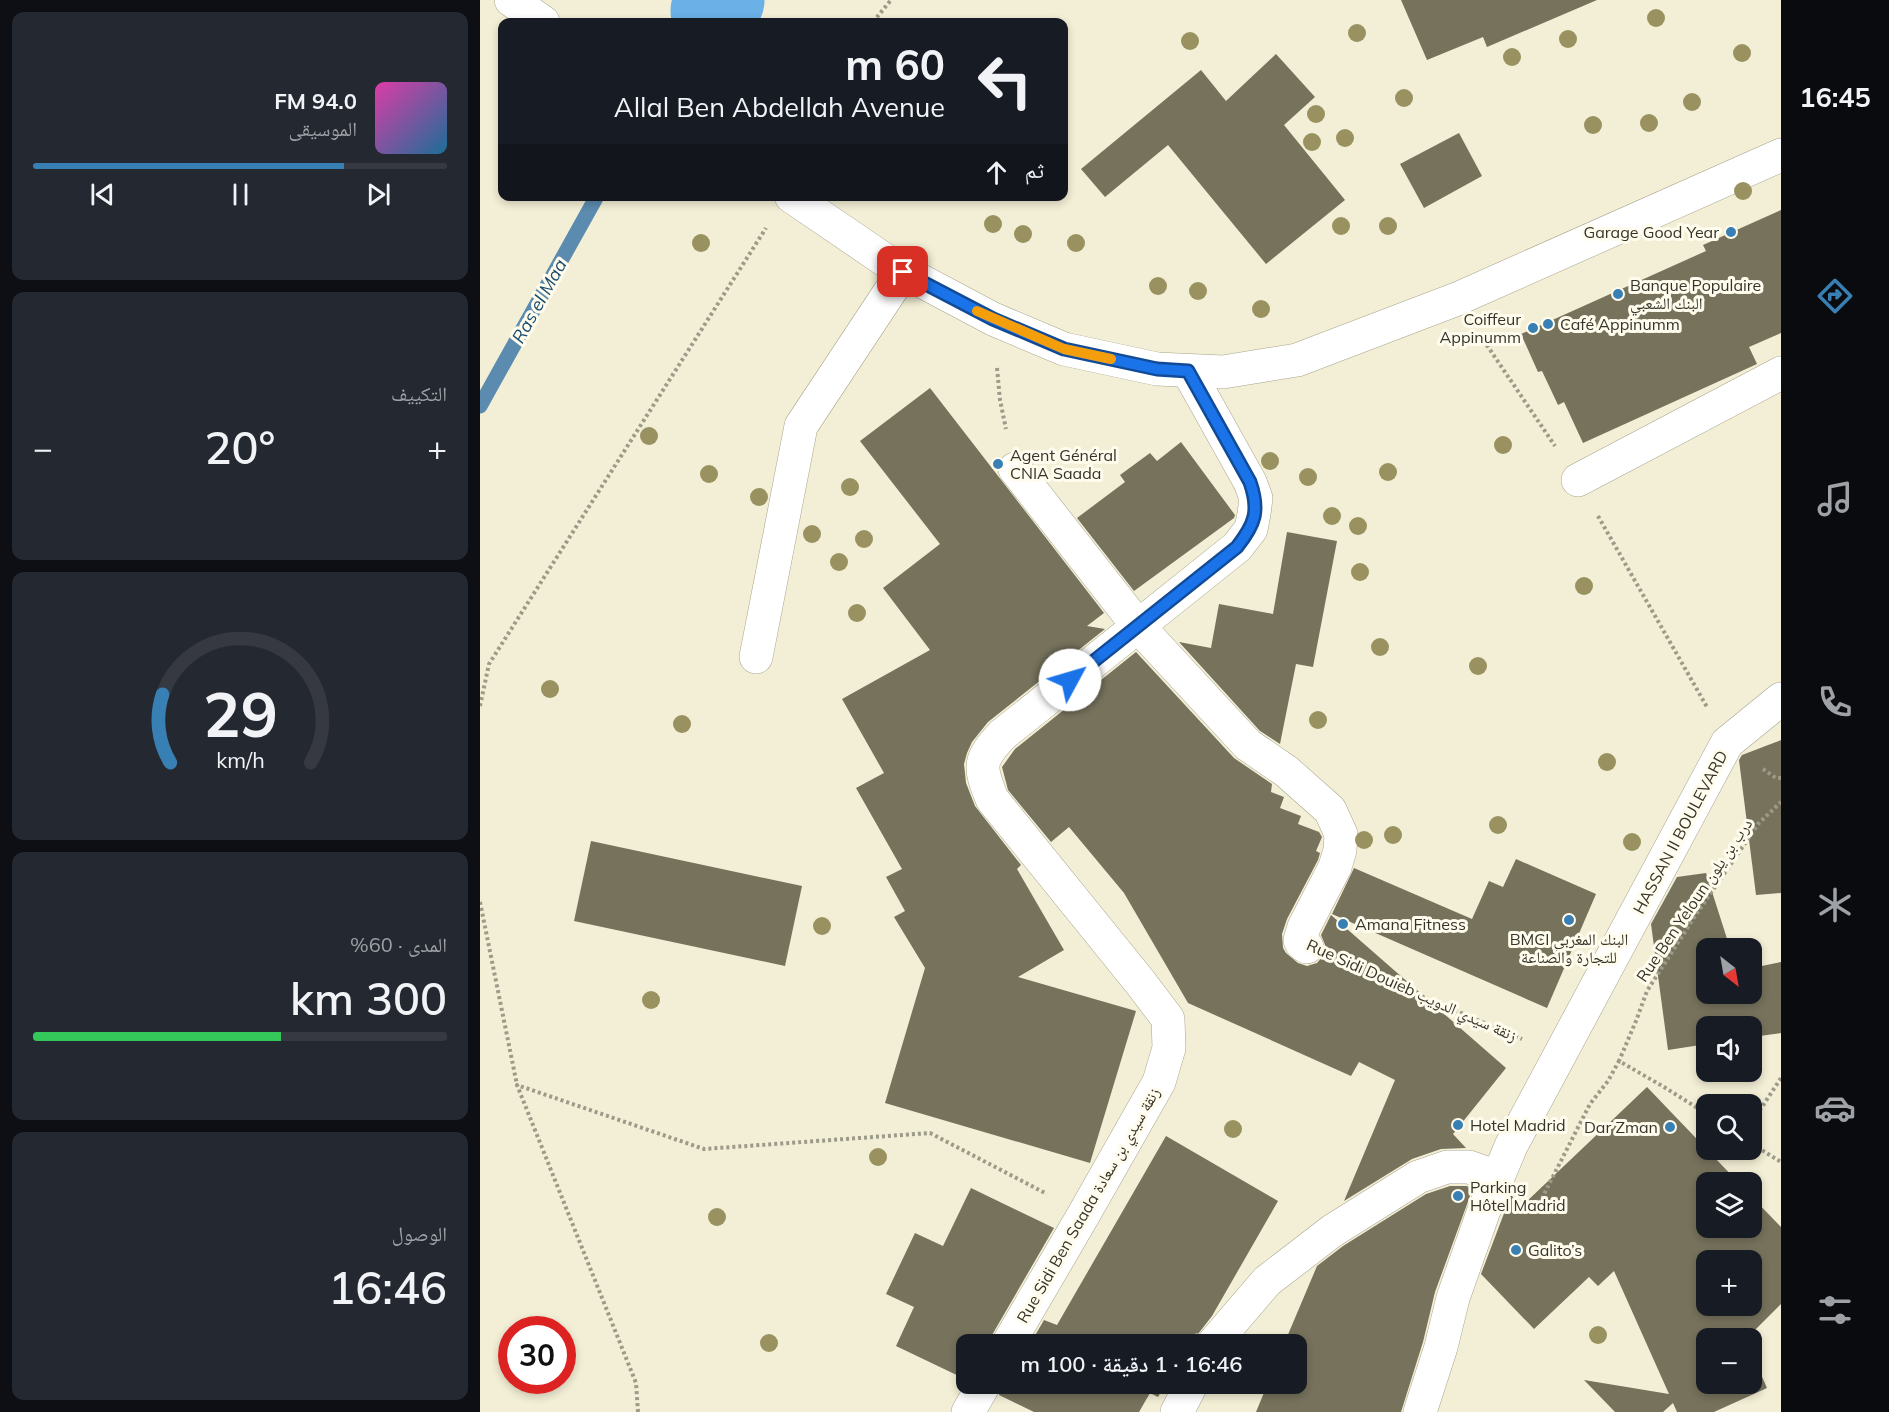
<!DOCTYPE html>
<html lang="ar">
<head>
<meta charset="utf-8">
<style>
  :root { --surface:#171b24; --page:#242831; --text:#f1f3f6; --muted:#9ea1a6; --line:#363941; --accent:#387fb4 }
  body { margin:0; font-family:Mulish,"Noto Naskh Arabic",sans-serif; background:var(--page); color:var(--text); direction:rtl; height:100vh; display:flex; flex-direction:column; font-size:22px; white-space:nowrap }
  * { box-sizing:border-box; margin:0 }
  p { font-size:20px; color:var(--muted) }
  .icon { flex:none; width:33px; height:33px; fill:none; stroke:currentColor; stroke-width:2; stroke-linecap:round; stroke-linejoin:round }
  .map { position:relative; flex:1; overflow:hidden; direction:ltr }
  .panel { display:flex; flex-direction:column; gap:12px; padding:12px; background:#0d0f14; width:480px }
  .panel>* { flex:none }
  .banner { position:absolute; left:18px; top:18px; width:570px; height:183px; border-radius:12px; box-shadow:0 3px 9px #0003; direction:rtl; background:#171b24; color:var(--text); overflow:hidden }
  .needle { width:39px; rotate:149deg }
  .tools { position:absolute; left:1216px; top:938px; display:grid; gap:12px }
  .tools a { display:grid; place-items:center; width:66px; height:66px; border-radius:12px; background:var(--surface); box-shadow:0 3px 9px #0003; font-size:30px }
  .speed { position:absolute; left:18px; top:1316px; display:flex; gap:12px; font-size:30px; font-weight:700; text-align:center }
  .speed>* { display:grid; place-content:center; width:78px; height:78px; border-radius:50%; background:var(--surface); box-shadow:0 3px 9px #0003; line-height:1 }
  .speed .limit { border:9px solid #d22; background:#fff; color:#111 }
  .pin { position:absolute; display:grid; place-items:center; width:51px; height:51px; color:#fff; margin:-26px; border-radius:12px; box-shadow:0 3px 9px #0006 }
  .me { position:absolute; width:66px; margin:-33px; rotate:51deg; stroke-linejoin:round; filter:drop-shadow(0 0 4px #0008) }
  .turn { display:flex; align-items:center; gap:21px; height:126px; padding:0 24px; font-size:27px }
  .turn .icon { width:78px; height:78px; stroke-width:2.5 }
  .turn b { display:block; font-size:42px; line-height:51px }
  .then { display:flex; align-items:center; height:57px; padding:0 24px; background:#0003; gap:12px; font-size:22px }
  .big { font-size:45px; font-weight:600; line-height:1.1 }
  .panel .card { flex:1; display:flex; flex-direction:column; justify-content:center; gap:9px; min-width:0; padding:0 21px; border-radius:12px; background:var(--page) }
  .panel .dial { align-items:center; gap:0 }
  .dial svg { height:156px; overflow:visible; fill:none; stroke:var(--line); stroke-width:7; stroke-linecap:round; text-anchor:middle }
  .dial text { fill:var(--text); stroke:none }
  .song { display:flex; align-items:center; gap:18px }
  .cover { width:72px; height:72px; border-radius:9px; background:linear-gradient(135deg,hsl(320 70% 55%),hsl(200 70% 35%)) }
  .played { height:6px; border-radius:3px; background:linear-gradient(90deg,var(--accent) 75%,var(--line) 75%) }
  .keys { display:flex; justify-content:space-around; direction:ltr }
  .heat { display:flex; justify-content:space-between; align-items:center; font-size:33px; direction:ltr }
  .charge { height:9px; border-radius:4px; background:linear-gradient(90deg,#34c759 60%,var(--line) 0) }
  .trip { position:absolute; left:476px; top:1334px; width:351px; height:60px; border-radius:12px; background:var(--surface); box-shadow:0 3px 9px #0003; font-weight:600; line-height:60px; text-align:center; direction:rtl }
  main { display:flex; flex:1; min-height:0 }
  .tabs { display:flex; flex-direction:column; width:108px; justify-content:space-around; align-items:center; background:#090b0e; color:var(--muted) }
  .tabs .icon { width:42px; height:42px }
  .tabs .active { color:var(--accent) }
  .tabs b { font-size:27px; color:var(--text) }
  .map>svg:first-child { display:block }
</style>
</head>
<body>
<main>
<nav class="tabs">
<b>16:45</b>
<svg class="icon active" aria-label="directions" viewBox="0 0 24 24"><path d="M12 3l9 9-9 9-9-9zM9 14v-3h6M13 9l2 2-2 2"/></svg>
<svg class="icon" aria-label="music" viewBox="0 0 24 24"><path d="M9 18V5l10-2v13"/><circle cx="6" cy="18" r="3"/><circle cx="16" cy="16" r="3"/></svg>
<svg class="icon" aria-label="phone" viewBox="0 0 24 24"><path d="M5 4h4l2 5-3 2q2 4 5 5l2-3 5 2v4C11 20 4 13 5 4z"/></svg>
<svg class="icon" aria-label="climate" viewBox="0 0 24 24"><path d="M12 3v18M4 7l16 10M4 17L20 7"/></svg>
<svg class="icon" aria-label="car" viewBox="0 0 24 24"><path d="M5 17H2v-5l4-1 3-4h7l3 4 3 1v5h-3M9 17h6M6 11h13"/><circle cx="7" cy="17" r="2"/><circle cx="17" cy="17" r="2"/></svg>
<svg class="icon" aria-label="filters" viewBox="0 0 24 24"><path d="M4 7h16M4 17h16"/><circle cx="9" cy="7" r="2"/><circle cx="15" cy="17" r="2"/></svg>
</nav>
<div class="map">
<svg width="1301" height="1412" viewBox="0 0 1301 1412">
  <rect width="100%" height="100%" fill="#f3efd6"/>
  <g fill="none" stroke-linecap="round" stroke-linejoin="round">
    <!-- stream -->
    <polyline stroke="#5b8bae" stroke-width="15" points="0,406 117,196"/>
    <!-- river -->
    <polyline stroke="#6bb0e6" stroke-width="87" points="234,11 241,0"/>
  </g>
  <!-- building -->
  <g fill="#76725c" fill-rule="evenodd">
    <polygon points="921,0 1117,0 1007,47 1003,37 947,60"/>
    <polygon points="796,54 835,97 804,125 865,200 786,264 688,145 625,197 601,169 721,70 746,101"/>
    <polygon points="979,133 1002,176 944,208 920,164"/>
    <polygon points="1301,210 1301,333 1269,347 1277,364 1103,443 1084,402 1078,405 1062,371 1058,372 1041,334 1226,251 1223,245"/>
    <polygon points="450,388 624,613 607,626 625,629 508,722 492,742 487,753 484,764 486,783 495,806 541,865 537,869 584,950 538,977 656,1011 610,1163 405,1103 445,968 414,917 425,911 406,877 422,869 376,788 404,773 362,699 450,650 403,588 460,544 380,441"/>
    <polygon points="701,442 755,515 754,518 654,591 597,518 645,482 640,475 670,453 677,461"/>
    <polygon points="807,532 857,541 833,667 816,664 800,744 780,731 699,642 731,648 739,604 793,614"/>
    <polygon points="656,652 754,758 792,784 791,792 804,797 800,808 821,816 818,824 839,832 842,837 836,851 840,853 838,860 807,919 802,934 803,948 806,953 818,963 827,966 837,963 843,956 846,947 841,935 851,915 1026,1068 973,1134 986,1148 961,1149 932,1159 864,1201 915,1080 879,1062 871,1076 708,1003 644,893 589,827 571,842 528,790 522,767 535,749"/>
    <polygon points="1301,740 1301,893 1276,895 1259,760 1262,755"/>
    <polygon points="111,841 322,886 305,966 94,921"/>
    <polygon points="1036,859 1116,894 1067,1008 852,914 874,868 992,919 1009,881 1023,887"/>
    <polygon points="1226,873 1250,948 1227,948 1227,993 1272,993 1272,968 1301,962 1301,1033 1272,1037 1272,1026 1227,1026 1227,1044 1188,1050 1171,924 1197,877"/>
    <path d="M1167 1087 1258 1182H1227V1227H1272V1197L1301 1227V1304L1275 1330 1278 1337 1272 1340V1338H1227V1383H1272V1354L1287 1388 1234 1412H1197L1193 1403 1183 1412H1135L1104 1380 1189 1394 1134 1271 1118 1286 1109 1277 1054 1329 1001 1274 1031 1195 1042 1206ZM1227 1260H1272V1305H1227Z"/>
    <polygon points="686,1136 798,1201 732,1316 718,1334 716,1333 710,1344 550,1344 564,1320 577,1325"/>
    <polygon points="970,1186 986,1186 993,1188 955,1292 943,1342 921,1412 776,1412 788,1383 816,1383 816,1344 804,1344 837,1266 863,1246 946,1194"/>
    <polygon points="491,1188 574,1228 512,1335 509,1344 486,1344 485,1379 416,1346 434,1307 406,1294 435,1233 463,1246"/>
    <polygon points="524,1383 686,1383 678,1397 670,1393 659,1412 554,1412 519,1395"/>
  </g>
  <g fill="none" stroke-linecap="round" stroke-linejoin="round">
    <!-- minor casing -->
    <g stroke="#a8a48c" stroke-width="34">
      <g id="minor">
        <polyline points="31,0 63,22"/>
        <polyline points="311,196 415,267 513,319 584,349 677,369 743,372 817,360 977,299 1301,155"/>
        <polyline points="535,469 658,626 768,745 806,771 850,810 861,834 860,850 855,867 824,927 820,940 822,944 827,947"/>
        <polyline points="1098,480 1301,373"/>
        <polyline points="276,657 321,426 423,272"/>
        <path d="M528 1344 604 1214 679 1082 689 1048 688 1019 660 982 512 799C499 766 498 761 522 735L757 547 771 529 774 514 776 498 770 482 708 371"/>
        <polyline points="733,1344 787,1281 852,1231 938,1177 967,1167 989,1167 1017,1177"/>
        <polyline points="488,1412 505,1383"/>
        <polyline points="697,1412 712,1383"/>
        <polyline points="940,1412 961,1347 973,1298 1003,1213 1031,1146 1247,743 1301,699"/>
      </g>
    </g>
    <!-- path -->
    <g stroke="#9c9a88" stroke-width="4" stroke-dasharray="3 3" stroke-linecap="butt">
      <polyline points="393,22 411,0"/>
      <polyline points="1000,335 1075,446"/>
      <polyline points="517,368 520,400 526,429"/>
      <polyline points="1118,516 1227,707"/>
      <polyline points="0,706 9,664 286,228"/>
      <polyline points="1283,769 1296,778 1301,778"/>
      <polyline points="0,902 37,1085"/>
      <polyline points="864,963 1042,1039"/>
      <polyline points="1227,1114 1184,1087 1139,1061 1156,1021 1167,991 1215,916 1279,823 1301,802"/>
      <polyline points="1272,1127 1278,1113 1301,1078"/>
      <polyline points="1272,1144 1301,1162"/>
      <polyline points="1053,1207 1062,1198 1110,1104 1128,1081 1139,1061"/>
      <polyline points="158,1412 156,1383 37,1085 224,1149 450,1133 567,1194"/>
    </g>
    <!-- minor -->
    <use href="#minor" stroke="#fff" stroke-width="33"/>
  </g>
  <!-- trees -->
  <g fill="#999260">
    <circle cx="1176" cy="18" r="9"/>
    <circle cx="877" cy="33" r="9"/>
    <circle cx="1088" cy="39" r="9"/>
    <circle cx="710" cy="41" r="9"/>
    <circle cx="1262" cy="53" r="9"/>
    <circle cx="1032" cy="57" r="9"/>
    <circle cx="924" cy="98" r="9"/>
    <circle cx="1212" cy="102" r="9"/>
    <circle cx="836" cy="114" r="9"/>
    <circle cx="1169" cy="123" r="9"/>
    <circle cx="1113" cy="125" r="9"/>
    <circle cx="865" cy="138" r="9"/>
    <circle cx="832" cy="142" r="9"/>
    <circle cx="1263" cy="191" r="9"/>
    <circle cx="513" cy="224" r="9"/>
    <circle cx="861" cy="226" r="9"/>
    <circle cx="908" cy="226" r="9"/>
    <circle cx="543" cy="234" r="9"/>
    <circle cx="221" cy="243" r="9"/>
    <circle cx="596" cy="243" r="9"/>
    <circle cx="678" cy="286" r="9"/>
    <circle cx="718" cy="291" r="9"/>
    <circle cx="781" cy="309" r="9"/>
    <circle cx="169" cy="436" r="9"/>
    <circle cx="1023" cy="445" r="9"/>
    <circle cx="790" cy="461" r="9"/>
    <circle cx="908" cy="472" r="9"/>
    <circle cx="229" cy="474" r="9"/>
    <circle cx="828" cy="477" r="9"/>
    <circle cx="370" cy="487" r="9"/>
    <circle cx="279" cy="497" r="9"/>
    <circle cx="852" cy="516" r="9"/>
    <circle cx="878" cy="526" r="9"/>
    <circle cx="332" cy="534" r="9"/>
    <circle cx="384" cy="539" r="9"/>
    <circle cx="359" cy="562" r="9"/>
    <circle cx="880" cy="572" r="9"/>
    <circle cx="1104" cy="586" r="9"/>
    <circle cx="377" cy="613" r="9"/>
    <circle cx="900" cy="647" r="9"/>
    <circle cx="998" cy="666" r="9"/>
    <circle cx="70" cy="689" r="9"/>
    <circle cx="838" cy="720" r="9"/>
    <circle cx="202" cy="724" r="9"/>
    <circle cx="1127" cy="762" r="9"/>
    <circle cx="1018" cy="825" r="9"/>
    <circle cx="913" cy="835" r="9"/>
    <circle cx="884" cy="840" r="9"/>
    <circle cx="1152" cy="842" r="9"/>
    <circle cx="342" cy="926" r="9"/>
    <circle cx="171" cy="1000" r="9"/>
    <circle cx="753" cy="1129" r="9"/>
    <circle cx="398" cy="1157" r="9"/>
    <circle cx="237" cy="1217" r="9"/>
    <circle cx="1118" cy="1335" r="9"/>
    <circle cx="289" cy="1343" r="9"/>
  </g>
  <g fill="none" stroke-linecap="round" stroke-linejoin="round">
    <!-- route casing -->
    <g stroke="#114b97" stroke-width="15">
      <path id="route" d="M423 272 513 319 584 349 677 369 708 371 770 482C780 511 775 524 757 547L590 680"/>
    </g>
    <!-- route -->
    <use href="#route" stroke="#1a73e8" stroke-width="10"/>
    <!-- slow -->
    <polyline stroke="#f59e0b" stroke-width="10" points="497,311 584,349 631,359"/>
  </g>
  <!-- markers -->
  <g fill="#387fb4" stroke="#fffced" stroke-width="2">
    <circle cx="1251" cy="232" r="6"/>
    <circle cx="1138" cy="294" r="6"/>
    <circle cx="1068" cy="324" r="6"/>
    <circle cx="1053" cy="328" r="6"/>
    <circle cx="518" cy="464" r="6"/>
    <circle cx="1089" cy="920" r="6"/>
    <circle cx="863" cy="924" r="6"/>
    <circle cx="978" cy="1125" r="6"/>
    <circle cx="1190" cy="1127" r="6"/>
    <circle cx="978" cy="1196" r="6"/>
    <circle cx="1036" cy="1250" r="6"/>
  </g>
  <g text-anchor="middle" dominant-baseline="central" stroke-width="6" stroke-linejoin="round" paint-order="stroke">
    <!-- poi labels -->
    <g font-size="16" fill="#35342a" stroke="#fffced" text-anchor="start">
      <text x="1239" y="232" text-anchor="end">Garage Good Year</text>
      <text x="1150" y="285">Banque Populaire<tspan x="1150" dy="18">البنك الشعبي</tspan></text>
      <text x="1041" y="319" text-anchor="end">Coiffeur<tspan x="1041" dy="18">Appinumm</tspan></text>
      <text x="1080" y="324">Café Appinumm</text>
      <text x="530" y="455">Agent Général<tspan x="530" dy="18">CNIA Saada</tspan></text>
      <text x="875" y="924">Amana Fitness</text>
      <text x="1089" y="939" text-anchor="middle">BMCI البنك المغربي<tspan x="1089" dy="18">للتجارة والصناعة</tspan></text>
      <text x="990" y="1125">Hotel Madrid</text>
      <text x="1178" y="1127" text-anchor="end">Dar Zman</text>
      <text x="990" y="1187">Parking<tspan x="990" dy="18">Hôtel Madrid</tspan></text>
      <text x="1048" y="1250">Galito’s</text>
    </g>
    <!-- street labels -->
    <g font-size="16" fill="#35342a" stroke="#fffced">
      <text transform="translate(1200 832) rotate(-62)">HASSAN II BOULEVARD</text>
      <text transform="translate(1214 900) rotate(-56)">Rue Ben Yeloun درب بن يلون</text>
      <text transform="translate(932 990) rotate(24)">Rue Sidi Douieb زنقة سيدي الدويب</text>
      <text transform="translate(608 1205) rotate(-60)">Rue Sidi Ben Saada زنقة سيدي بن سعادة</text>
    </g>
    <!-- water labels -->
    <g font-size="18" font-style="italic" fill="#194c70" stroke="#fffced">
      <text transform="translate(59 301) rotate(-61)">Ras el Maa</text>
    </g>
  </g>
</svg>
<div class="tools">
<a><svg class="needle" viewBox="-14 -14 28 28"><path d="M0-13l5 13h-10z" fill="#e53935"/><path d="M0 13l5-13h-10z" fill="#9ea1a6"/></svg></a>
<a><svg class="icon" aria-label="sound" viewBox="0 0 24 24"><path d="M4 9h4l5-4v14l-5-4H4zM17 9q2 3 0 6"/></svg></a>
<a><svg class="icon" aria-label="search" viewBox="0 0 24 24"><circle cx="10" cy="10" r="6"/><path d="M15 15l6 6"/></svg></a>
<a><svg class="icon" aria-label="layers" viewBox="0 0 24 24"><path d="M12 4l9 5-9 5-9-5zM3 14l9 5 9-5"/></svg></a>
<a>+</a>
<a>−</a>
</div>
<div class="speed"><div class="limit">30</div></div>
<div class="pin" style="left:423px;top:272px;background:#d93025"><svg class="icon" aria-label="arrive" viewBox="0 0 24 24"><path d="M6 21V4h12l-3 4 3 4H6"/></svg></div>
<svg class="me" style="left:590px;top:680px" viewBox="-20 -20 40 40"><circle r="19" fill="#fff"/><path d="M0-13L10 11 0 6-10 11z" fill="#1a73e8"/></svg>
<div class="trip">16:46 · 1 دقيقة · 100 m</div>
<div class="banner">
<div class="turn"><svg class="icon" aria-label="left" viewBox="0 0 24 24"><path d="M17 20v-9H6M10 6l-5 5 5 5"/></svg><div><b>60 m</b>Allal Ben Abdellah Avenue</div></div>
<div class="then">ثم<svg class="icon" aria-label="ahead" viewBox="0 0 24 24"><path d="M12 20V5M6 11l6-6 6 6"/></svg></div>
</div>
</div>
<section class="panel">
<div class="card">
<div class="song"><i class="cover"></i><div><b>94.0 FM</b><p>الموسيقى</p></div></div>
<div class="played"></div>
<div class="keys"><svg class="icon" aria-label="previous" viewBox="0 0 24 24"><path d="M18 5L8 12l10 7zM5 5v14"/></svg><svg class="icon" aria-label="pause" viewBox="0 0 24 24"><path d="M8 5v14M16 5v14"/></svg><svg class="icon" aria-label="next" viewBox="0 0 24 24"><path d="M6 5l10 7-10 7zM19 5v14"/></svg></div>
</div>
<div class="card"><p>التكييف</p>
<div class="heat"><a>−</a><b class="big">20°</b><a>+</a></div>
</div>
<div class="card dial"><svg viewBox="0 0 100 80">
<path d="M14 69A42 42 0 1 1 86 69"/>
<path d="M14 69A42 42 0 0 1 10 34" stroke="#387fb4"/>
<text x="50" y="56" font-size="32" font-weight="700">29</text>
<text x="50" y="72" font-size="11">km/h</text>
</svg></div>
<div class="card"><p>المدى · 60%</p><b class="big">300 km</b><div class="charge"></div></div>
<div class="card"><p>الوصول</p><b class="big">16:46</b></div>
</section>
</main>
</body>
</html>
